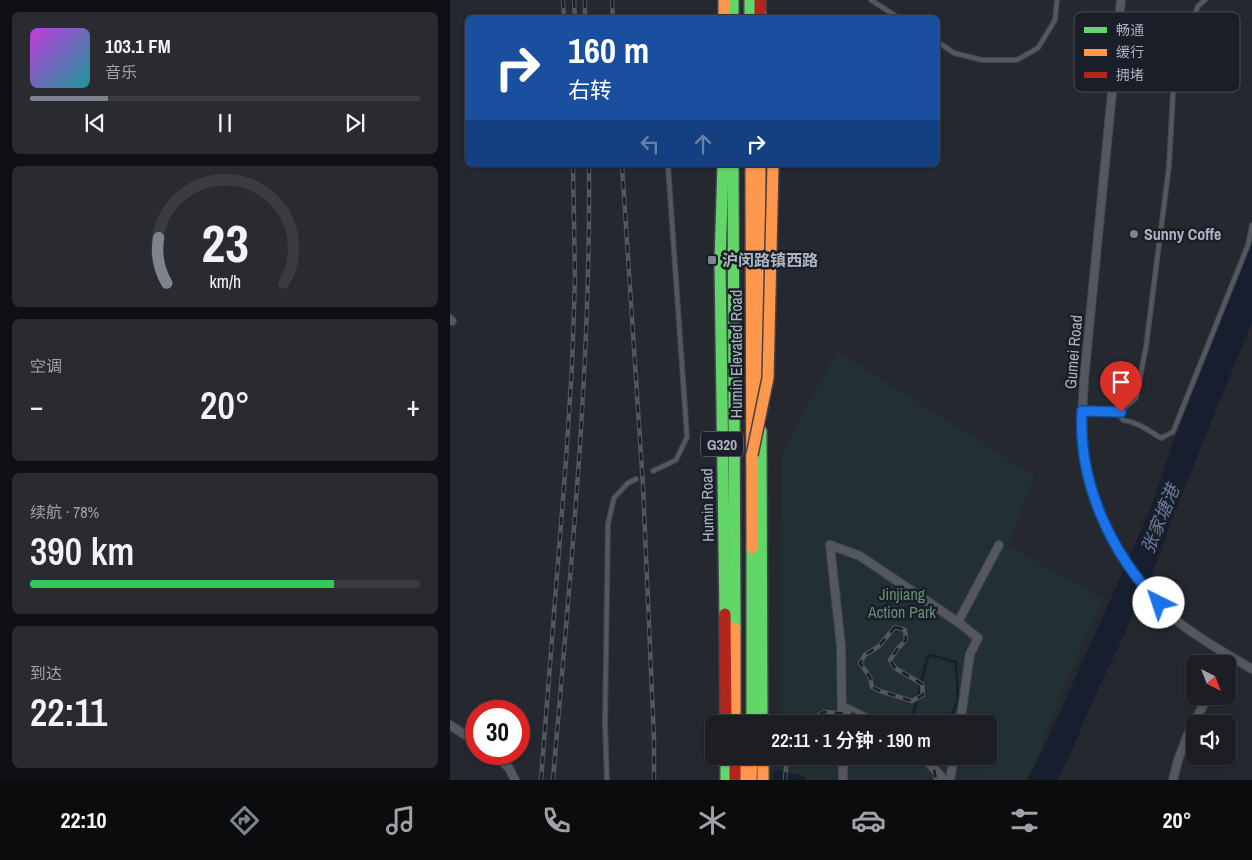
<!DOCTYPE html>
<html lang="zh">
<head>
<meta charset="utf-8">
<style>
  :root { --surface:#1c1e23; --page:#292b30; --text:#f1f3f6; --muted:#a0a2a6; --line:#3a3c41; --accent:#7e838e }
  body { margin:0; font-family:"Archivo Narrow","Noto Sans SC",sans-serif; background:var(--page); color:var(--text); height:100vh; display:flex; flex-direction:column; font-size:19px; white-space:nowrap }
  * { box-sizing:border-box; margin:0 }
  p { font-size:16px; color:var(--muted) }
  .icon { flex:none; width:28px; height:28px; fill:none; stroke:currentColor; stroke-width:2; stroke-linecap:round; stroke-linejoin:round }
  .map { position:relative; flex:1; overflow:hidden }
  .side { display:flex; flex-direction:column; gap:12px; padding:12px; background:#0f1013; width:450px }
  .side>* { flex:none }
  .banner { position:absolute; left:15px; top:15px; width:475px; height:152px; border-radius:8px; box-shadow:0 1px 4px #0004,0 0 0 1px var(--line); background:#1a4fa0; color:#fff; overflow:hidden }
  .needle { width:32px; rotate:138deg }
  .tools { position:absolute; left:736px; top:655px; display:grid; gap:10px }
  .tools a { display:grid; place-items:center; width:50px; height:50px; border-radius:8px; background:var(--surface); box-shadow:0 1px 4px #0004,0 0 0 1px var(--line); font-size:25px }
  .speed { position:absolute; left:15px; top:700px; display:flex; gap:10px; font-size:25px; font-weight:700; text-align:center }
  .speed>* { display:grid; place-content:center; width:65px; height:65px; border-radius:50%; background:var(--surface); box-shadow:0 1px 4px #0004,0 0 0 1px var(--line); line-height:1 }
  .speed .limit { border:8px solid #d22; background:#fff; color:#111 }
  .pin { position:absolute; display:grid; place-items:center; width:42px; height:42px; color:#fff; margin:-51px -21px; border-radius:50% 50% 50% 0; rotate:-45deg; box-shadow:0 0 5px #0007 }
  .pin .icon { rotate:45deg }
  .me { position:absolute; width:55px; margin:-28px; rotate:319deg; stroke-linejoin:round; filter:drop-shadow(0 0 4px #0008) }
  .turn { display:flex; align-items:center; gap:18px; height:105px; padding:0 20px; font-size:22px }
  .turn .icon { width:65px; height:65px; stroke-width:2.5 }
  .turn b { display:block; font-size:35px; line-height:42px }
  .lanes { display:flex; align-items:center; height:48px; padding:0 20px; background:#0003; justify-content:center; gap:25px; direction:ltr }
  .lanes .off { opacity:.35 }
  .big { font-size:38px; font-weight:600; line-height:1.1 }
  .side .widget { flex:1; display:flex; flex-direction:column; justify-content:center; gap:8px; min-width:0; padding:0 18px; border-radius:8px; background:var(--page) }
  .side .dial { align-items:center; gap:0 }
  .dial svg { height:130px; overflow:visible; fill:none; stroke:var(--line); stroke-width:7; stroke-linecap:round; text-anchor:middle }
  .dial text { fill:var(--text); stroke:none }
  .song { display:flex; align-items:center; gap:15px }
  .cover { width:60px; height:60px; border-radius:8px; background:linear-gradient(135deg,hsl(290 70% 55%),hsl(180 70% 35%)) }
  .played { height:5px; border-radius:2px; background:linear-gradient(90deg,var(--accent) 20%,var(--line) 20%) }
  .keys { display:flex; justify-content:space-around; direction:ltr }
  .heat { display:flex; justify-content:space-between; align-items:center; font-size:28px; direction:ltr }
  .charge { height:8px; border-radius:4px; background:linear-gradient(90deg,#34c759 78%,var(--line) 0) }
  .trip { position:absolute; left:255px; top:715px; width:292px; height:50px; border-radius:8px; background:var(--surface); box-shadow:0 1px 4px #0004,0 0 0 1px var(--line); font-weight:600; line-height:50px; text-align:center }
  .tab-bar { display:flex; height:80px; justify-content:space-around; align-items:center; background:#0b0c0e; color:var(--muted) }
  .tab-bar .icon { width:35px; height:35px }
  .tab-bar .active { color:var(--accent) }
  .tab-bar b { font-size:22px; color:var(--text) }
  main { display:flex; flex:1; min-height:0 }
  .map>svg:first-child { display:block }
</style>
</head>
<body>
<main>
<section class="side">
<div class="widget">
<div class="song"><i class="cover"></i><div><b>103.1 FM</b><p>音乐</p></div></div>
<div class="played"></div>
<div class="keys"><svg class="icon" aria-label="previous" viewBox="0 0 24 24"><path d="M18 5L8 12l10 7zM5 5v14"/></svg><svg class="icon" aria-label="pause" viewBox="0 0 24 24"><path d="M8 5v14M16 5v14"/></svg><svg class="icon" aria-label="next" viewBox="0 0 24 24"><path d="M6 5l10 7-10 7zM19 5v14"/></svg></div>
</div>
<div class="widget dial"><svg viewBox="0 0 100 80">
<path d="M14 69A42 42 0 1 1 86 69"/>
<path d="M14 69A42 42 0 0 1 9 41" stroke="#7e838e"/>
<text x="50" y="56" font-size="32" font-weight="700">23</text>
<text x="50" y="72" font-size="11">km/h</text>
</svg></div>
<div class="widget"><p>空调</p>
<div class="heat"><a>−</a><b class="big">20°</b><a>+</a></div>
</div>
<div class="widget"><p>续航 · 78%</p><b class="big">390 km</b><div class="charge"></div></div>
<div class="widget"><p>到达</p><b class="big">22:11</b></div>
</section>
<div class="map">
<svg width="802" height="780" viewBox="0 0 802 780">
  <rect width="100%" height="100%" fill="#25282f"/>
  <!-- green -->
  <path fill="#233033" d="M387 351 584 476 559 546 653 599C627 658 598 717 582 780H331V756H539V724H331L332 453Z"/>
  <!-- water -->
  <polygon fill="#171f2f" points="802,238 802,322 724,514 706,564 667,650 647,691 623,748 607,780 577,780 596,743 674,569 700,510 721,448 765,336"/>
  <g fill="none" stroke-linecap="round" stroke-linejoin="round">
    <!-- stream -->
    <polyline stroke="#171f2f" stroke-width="2.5" points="461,724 477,659 481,655 506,662 508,700 498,724"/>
    <!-- canal -->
    <polyline stroke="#171f2f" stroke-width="9" points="327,775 352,780"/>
    <!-- lane casing -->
    <g stroke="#42454c" stroke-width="6">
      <g id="lane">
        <polyline points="421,0 449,18"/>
        <path d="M755 0 748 6 737 34 729 59 723 93 719 166 696 347 686 398 675 407 671 412V417L673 420C688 422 699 431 711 438L723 432 798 245 802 225"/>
        <polyline points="488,42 504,53 532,60 567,60 588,48 605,20 607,0"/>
        <polyline points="633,411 671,412"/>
        <polyline points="203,471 226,460 237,437 218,165"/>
        <polyline points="157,780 155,724 158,524 164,498 178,483 186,479"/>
      </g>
    </g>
    <!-- street casing -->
    <g stroke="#42454c" stroke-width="10">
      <g id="street">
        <path d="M671 0 634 380C633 401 631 423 633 445 641 515 676 579 731 624 753 641 778 655 802 669"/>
        <polyline points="0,319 2,321"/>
        <polyline points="508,622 549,545"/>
        <polyline points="392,706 428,724"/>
        <polyline points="392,724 391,646 380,545 410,556 508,622 528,638 520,654 510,724"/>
        <polyline points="0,725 26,742"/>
        <polyline points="43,754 59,768 65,780"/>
        <polyline points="393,756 393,780"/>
        <polyline points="473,756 494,780"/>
        <polyline points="500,780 504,756"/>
        <polyline points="723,780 728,760 738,734 758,696"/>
      </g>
    </g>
    <!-- fast casing -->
    <g stroke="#42454c" stroke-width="14">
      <g id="fast">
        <polyline points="283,0 283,18"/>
        <polyline points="300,0 300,18"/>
        <polyline points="310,12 311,18"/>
        <polyline points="273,165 270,263 275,614"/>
        <polyline points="283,165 285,628"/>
        <polyline points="311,431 312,724"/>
        <polyline points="302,548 302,724"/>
        <polyline points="276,756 276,780"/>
      </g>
    </g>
    <!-- slow casing -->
    <g stroke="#42454c" stroke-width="14">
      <g id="slow">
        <polyline points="274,0 274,18"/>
        <polyline points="301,165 302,548"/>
        <polyline points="310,165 311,395"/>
        <polyline points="285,628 285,724"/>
        <polyline points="295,756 295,778"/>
        <polyline points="313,756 313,780"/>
        <polyline points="301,780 302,756"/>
      </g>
    </g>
    <!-- jam casing -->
    <g stroke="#42454c" stroke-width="14">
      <g id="jam">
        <polyline points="310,0 310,18"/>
        <polyline points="275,614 276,724"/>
        <polyline points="285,756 285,780"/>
      </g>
    </g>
    <!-- lane -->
    <use href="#lane" stroke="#54575e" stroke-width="4"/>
    <!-- street -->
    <use href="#street" stroke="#54575e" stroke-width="8"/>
    <!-- fast -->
    <use href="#fast" stroke="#63d668" stroke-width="11"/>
    <!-- slow -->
    <use href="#slow" stroke="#ff974d" stroke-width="11"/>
    <!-- jam -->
    <use href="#jam" stroke="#b3261e" stroke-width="11"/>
    <!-- rail casing -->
    <g stroke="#53565b" stroke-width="4.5">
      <g id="rail">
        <polyline points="113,0 114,18"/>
        <polyline points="124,0 125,18"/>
        <polyline points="135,0 135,18"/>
        <polyline points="162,0 163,18"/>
        <polyline points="172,165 193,486 204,740 204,780"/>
        <polygon points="445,627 455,630 456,640 448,648 440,660 445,668 472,684 473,695 462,701 430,691 422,687 420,677 410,663 415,655 429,646"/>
        <polyline points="357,724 373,712 404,714 423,724"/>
        <polyline points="476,756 484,769 486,780"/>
        <polyline points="91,780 116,460 122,367 125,279 123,165"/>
        <path d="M103 780C120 576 141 370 139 165"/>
        <polyline points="335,780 337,756"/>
      </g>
    </g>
    <!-- rail -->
    <use href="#rail" stroke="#1a1e28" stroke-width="2.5" stroke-dasharray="8" stroke-linecap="butt"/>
    <!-- slow-bridge casing -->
    <g stroke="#41444b" stroke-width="14" stroke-linecap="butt">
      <polyline id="slow-bridge" points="302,455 318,378 323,165"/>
    </g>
    <!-- slow-bridge -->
    <use href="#slow-bridge" stroke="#ff974d" stroke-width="11"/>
  </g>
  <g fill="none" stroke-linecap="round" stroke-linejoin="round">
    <!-- route casing -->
    <g stroke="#114b97" stroke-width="12">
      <path id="route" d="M671 412 632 411C628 482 660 552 709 603"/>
    </g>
    <!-- route -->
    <use href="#route" stroke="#1a73e8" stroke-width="9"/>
  </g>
  <!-- markers -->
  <g fill="#7e838e" stroke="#1a1e28" stroke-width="2">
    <circle cx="684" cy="234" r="5"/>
    <rect x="257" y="255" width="10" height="10" rx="2.5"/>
  </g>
  <g text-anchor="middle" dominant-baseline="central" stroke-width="5" stroke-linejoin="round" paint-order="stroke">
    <!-- shield labels -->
    <rect fill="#1a1e28" stroke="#828793" stroke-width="1" x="251" y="431.5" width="42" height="25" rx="4"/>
    <g font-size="15" font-weight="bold" fill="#aeb4c1">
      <text x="272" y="444">G320</text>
    </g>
    <!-- poi labels -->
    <g font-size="16" font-weight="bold" fill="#aeb4c1" stroke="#1a1e28" text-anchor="start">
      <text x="694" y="234">Sunny Coffe</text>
      <text x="272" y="260">沪闵路镇西路</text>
    </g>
    <!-- street labels -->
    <g font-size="16" fill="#aeb4c1" stroke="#1a1e28">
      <text transform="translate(623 352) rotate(-85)">Gumei Road</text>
      <text transform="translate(286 354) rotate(-90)">Humin Elevated Road</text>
      <text transform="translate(257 505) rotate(-91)">Humin Road</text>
    </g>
    <!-- park labels -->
    <g font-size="16" fill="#688f75" stroke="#1a1e28">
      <text x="452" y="594">Jinjiang<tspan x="452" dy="18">Action Park</tspan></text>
    </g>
    <!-- water labels -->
    <g font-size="18" font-style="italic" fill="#6a7b9d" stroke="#1a1e28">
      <text transform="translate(710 519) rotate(-68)">张家塘港</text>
    </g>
  </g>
  <!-- legend -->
  <rect x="624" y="12" width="166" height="80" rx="8" fill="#1a1e28" stroke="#464b56" stroke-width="1"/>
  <rect x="634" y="27" width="23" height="6" fill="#63d668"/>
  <rect x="634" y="49" width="23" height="7" fill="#ff974d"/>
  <rect x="634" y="72" width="23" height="6" fill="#b3261e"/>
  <g font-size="14" fill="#aeb4c1">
    <text x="666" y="35">畅通</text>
    <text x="666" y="57">缓行</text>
    <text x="666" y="80">拥堵</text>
  </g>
</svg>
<div class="tools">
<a><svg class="needle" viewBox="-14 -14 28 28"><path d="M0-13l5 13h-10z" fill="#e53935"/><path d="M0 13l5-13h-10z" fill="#a0a2a6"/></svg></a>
<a><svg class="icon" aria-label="sound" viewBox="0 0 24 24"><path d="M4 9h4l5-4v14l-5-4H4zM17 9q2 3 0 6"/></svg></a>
</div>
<div class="speed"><div class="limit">30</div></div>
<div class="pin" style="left:671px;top:412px;background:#d93025"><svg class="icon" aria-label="arrive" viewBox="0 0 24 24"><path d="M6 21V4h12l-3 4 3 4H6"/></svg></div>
<svg class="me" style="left:709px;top:603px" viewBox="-20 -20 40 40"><circle r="19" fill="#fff"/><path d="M0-13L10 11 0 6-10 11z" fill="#1a73e8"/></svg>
<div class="trip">22:11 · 1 分钟 · 190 m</div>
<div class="banner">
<div class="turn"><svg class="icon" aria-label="right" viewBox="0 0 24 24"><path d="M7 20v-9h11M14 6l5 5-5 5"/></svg><div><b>160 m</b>右转</div></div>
<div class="lanes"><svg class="icon off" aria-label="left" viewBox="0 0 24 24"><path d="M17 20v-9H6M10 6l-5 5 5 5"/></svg><svg class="icon off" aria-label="ahead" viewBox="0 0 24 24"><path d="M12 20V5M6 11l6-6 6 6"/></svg><svg class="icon" aria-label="right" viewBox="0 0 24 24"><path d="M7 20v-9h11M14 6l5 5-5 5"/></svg></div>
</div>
</div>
</main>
<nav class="tab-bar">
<b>22:10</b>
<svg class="icon active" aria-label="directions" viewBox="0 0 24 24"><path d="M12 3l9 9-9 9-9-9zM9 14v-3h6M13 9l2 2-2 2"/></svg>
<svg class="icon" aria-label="music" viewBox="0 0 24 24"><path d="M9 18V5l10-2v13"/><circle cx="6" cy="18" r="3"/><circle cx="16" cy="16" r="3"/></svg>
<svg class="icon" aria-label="phone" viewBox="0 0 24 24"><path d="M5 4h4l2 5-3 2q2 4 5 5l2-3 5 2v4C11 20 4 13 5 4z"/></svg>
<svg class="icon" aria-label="climate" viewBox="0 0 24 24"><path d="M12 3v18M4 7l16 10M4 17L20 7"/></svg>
<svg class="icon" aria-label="car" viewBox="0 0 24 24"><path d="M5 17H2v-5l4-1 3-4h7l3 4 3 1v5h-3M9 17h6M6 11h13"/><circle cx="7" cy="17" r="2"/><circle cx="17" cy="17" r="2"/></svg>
<svg class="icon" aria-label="filters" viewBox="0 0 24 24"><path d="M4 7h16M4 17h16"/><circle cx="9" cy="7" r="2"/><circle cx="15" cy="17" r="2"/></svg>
<b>20°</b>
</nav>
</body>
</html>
